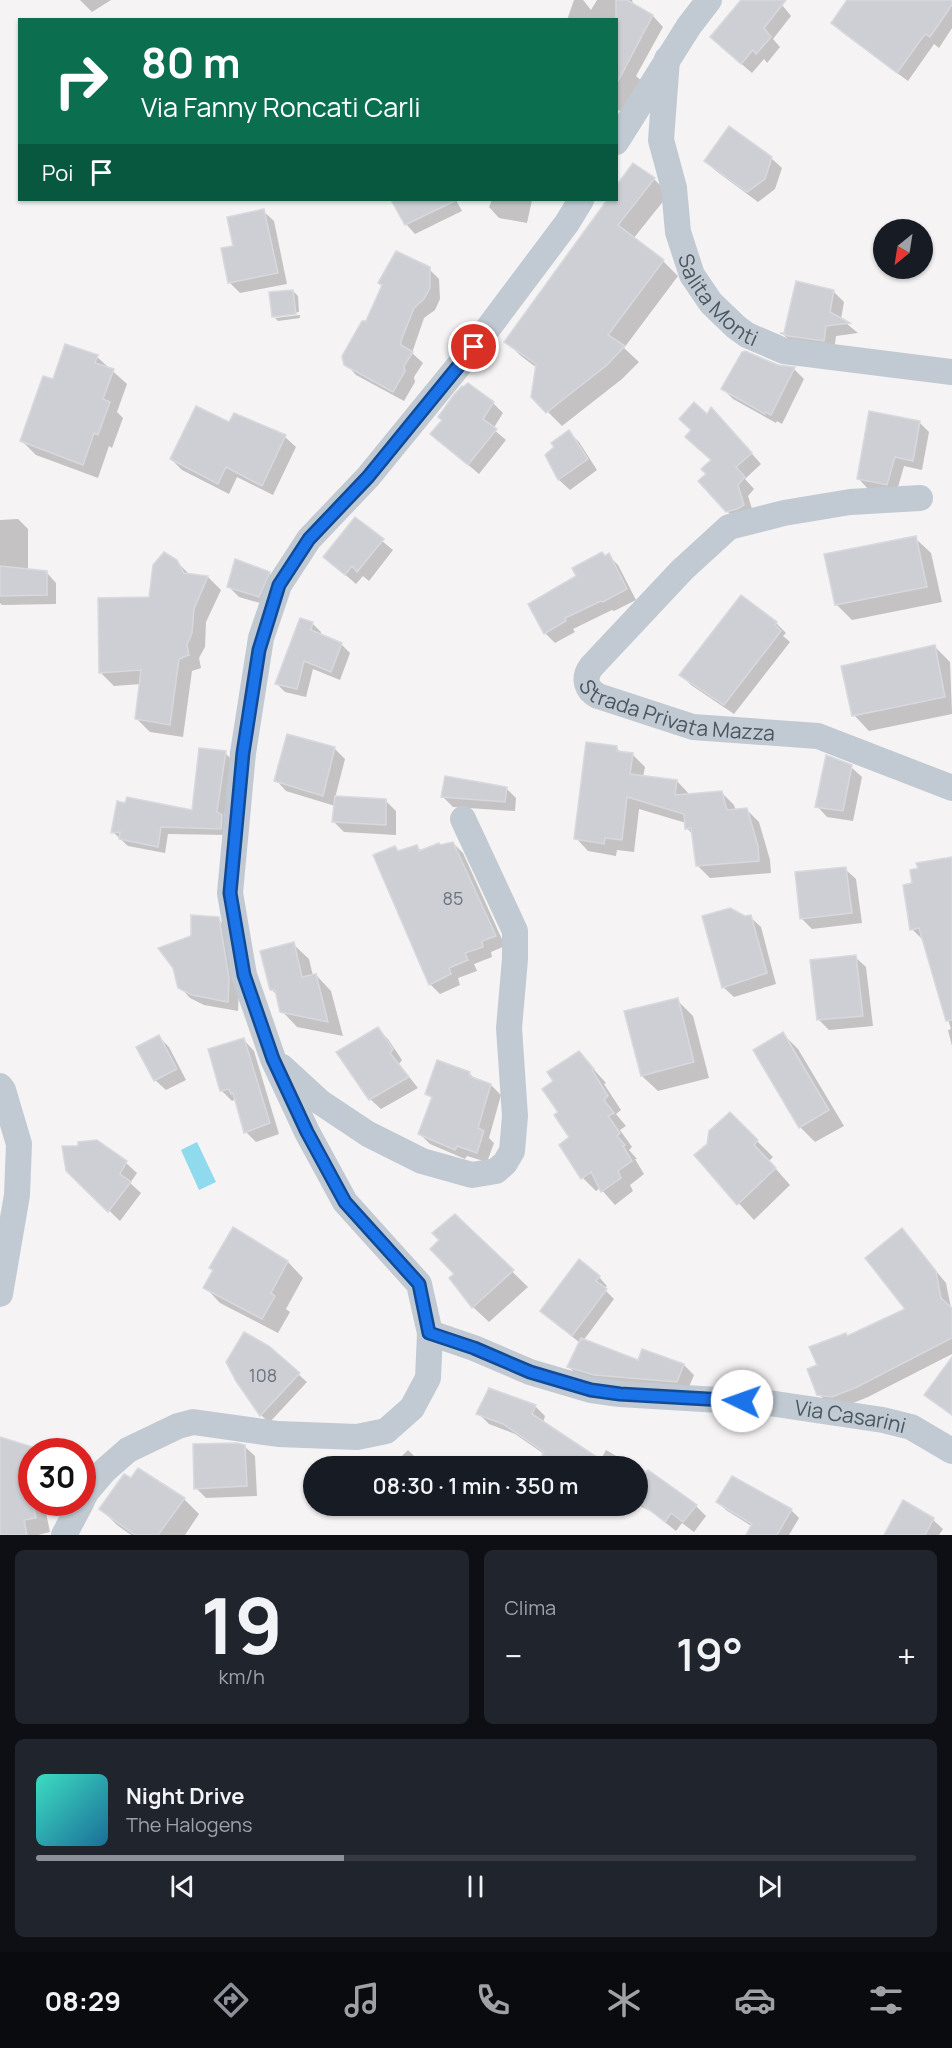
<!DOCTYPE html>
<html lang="it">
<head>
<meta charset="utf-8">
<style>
  :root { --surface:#171b24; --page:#20242c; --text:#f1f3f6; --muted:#9ea1a6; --line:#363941; --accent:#8c9099 }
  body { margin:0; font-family:Manrope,sans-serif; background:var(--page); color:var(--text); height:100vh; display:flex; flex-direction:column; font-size:22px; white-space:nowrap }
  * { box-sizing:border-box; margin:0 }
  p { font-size:20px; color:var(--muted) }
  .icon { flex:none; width:33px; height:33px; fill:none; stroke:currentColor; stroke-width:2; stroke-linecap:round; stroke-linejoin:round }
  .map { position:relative; height:1535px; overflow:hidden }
  .details { display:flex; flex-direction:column; gap:15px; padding:15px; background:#0d0f14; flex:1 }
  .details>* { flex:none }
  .top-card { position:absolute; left:18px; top:18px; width:600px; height:183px; border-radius:0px; box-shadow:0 2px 4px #0004; background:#0b6e4f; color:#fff; overflow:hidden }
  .needle { width:39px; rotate:210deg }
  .controls { position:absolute; left:873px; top:219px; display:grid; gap:12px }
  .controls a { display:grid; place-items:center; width:60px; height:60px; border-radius:50%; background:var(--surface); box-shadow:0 2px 4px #0004; font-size:30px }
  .speed { position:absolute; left:18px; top:1438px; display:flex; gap:12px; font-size:30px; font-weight:700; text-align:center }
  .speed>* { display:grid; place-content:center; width:78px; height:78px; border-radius:50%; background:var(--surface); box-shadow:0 2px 4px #0004; line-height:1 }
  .speed .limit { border:9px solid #d22; background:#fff; color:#111 }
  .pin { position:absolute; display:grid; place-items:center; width:51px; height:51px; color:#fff; margin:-26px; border:3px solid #fff; border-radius:50%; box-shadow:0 2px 6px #0007 }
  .me { position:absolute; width:66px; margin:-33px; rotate:273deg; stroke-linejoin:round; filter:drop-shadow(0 0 4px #0008) }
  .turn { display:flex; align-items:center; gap:21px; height:126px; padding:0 24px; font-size:27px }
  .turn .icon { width:78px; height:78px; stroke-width:2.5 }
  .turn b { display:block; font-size:42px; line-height:51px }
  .then { display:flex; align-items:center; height:57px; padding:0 24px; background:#0003; gap:12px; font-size:22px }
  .big { font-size:45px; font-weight:600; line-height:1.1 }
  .details .card { flex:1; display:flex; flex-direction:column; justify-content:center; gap:9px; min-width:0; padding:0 21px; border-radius:9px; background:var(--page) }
  .details .dial { align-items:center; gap:0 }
  .dial b { font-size:78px; line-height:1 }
  .song { display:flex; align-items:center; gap:18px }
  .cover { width:72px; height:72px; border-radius:9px; background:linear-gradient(135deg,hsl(170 70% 55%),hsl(200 70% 35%)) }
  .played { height:6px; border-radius:3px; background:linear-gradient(90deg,var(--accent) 35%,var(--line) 35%) }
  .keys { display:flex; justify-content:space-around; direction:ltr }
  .heat { display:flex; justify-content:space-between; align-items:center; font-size:33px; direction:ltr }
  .details .tiles { flex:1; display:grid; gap:15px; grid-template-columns:1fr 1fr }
  .card:last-child { grid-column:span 2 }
  .trip { position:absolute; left:303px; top:1456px; width:345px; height:60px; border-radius:30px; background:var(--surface); box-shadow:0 2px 4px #0004; font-weight:600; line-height:60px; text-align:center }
  .tabs { display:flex; height:96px; justify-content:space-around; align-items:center; background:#090b0e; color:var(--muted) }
  .tabs .icon { width:42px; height:42px }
  .tabs .selected { color:var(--accent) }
  .tabs b { font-size:27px; color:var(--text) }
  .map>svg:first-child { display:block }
</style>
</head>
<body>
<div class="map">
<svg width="952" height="1535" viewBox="0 0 952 1535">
  <rect width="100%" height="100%" fill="#f5f3f3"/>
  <!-- water -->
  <polygon fill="#90daee" points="197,1142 216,1182 199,1190 181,1150"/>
  <!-- shadow -->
  <g fill="#0003">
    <polygon points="80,0 111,0 92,12"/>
    <polygon points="574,0 583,0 591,10 597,0 632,0 634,6 653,16 663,27 636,76 646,85 630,116 616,109 616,20 567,20"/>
    <polygon points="743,0 778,0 791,16 773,39 780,47 767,63 764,59 752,73 722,47"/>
    <polygon points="848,0 952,0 952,28 939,48 934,44 908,81 843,33 833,23"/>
    <polygon points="771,158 782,168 775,189 758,202 716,171 706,161"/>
    <polygon points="633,165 654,179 669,194 633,239 663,261 678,276 624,348 639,362 622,379 562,426 533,397 537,368 521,356 506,342 608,200 616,200"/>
    <polygon points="392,200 456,200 462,211 415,234 406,224"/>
    <polygon points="492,200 532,200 527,223 499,218 489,207"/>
    <polygon points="263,211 274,221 287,284 240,293 229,282 234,247"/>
    <polygon points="429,269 439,279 440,299 435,310 424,318 412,353 423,363 414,377 415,382 404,401 356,375 346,364"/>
    <polygon points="293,291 298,296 299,312 275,315 275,318 300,315 300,318 278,321 273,316"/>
    <polygon points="834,292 844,302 841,319 858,333 836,336 834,351 792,343 783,334"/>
    <polygon points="97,357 127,384 117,412 123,418 112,448 109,446 98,478 36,455 22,441 54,381"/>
    <polygon points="778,366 794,369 804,379 782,424 777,421 776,423 733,399 723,389"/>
    <polygon points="493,403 503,413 493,429 506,440 479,474 432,434 443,421"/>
    <polygon points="234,415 285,437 296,447 273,495 237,477 229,494 182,470 171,459 230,424"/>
    <polygon points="707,416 721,419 761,464 745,479 754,489 748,496 754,515 738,522 727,511 708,474 712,461"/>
    <polygon points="919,422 929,432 922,470 904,466 896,494 868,489 859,479"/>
    <polygon points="569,432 579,442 597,470 570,490 559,480 547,455"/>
    <polygon points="18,519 28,529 28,571 47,573 56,583 56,604 2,605 0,603 0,520"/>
    <polygon points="355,519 393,550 369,581 363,576 356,584 325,557"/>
    <polygon points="915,538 931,553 942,602 852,620 836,604"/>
    <polygon points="608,555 618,565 636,600 614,611 612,610 573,629 575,632 555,643 545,633"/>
    <polygon points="176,561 190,575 208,577 221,590 206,622 205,647 199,658 201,668 192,671 183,737 150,732 137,719 141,684 114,686 101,673"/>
    <polygon points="269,573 279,583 270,606 239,597 228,586"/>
    <polygon points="741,597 776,623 786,633 783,636 790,642 734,714 691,685 681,675"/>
    <polygon points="312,623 321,632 320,636 341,644 350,653 340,680 313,669 306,697 285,692 276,683"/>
    <polygon points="935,647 950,662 952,714 869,731 854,715"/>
    <polygon points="616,747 621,753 632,754 645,767 643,777 677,781 689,794 722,793 734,805 736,811 747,810 759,822 770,860 771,873 710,878 697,865 693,835 687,828 686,823 639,809 634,852 617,850 616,856 588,851 576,838"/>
    <polygon points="334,748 345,759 335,798 386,801 396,811 396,835 344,832 334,822 335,806 286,791 276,780"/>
    <polygon points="225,753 232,760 224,819 229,824 228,835 168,834 165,853 128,846 113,832 194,812"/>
    <polygon points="851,767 862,777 853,821 827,817 817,806"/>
    <polygon points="506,788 516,798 515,811 453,807 443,797"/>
    <polygon points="453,843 463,853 505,946 491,952 492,957 474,964 477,971 458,978 460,985 440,994 430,984 399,852 417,847 422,851"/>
    <polygon points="952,858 952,1046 948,1030 951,1029 924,941 912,929 913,884"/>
    <polygon points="845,869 856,879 862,923 812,929 801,918"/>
    <polygon points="750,917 761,927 776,984 734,997 723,987 745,918"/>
    <polygon points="218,919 228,929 239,989 238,1011 204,1005 190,998 180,987 192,937"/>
    <polygon points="293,944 309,959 313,976 316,975 331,991 343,1036 297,1027 282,1011 277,995 271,989"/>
    <polygon points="855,957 866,967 873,1026 829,1030 818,1019"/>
    <polygon points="677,1000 693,1016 709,1078 658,1091 642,1076 626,1012"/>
    <polygon points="378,1029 388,1039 402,1060 399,1064 418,1088 381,1109 370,1099"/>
    <polygon points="783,1034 798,1049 844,1126 815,1142 800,1127"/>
    <polygon points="159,1037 169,1047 186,1080 166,1090 155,1080"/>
    <polygon points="244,1040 254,1051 279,1134 256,1142 246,1132 236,1099 232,1101 221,1090"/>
    <polygon points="579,1053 606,1083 604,1084 621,1110 616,1114 626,1126 620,1130 632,1147 629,1150 637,1159 635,1159 644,1174 630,1185 633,1191 615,1205 600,1188 596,1191 583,1178 561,1145 571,1137 560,1113 555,1081"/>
    <polygon points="469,1073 476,1080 491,1085 501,1095 489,1138 494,1143 487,1162 467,1156 465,1159 430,1144 420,1134 433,1099 427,1093"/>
    <polygon points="730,1114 773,1157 769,1161 790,1185 754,1220 696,1156 708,1144"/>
    <polygon points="96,1141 126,1163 137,1173 130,1183 141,1193 120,1221 68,1171 80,1147"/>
    <polygon points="455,1216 528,1287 489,1322 473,1307 441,1240"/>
    <polygon points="233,1229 288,1262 303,1278 286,1309 290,1312 278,1333 220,1303 205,1287"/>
    <polygon points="902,1230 946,1283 952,1313 952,1354 868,1397 843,1407 829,1405 819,1394 819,1366 846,1334 849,1337 908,1310"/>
    <polygon points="599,1277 607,1286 604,1289 614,1299 583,1341 639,1362 684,1365 694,1375 687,1392 579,1377 569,1367 580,1343 551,1319"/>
    <polygon points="268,1348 307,1382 269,1423 261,1415 237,1380"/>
    <polygon points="535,1406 545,1416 543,1423 600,1461 606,1450 635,1467 557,1467 544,1454 515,1434 489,1424 478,1413"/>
    <polygon points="0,1439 40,1452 32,1452 32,1503 44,1503 50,1532 38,1535 0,1535"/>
    <polygon points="244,1446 255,1456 257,1496 206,1498 196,1488"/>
    <polygon points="408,1450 425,1467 391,1467"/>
    <polygon points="638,1468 696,1506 706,1516 694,1532 682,1523 676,1531 652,1512 638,1505"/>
    <polygon points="184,1499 199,1514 185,1535 131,1535 117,1525 101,1509"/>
    <polygon points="718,1502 791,1510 799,1518 789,1535 752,1535 753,1527 726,1510"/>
    <polygon points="416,1506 434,1506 426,1515"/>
    <polygon points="932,1519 943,1529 939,1535 885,1535"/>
  </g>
  <!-- building -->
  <g fill="#cdcfd5" stroke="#d7d9de" stroke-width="1.5">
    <polygon points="616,0 627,0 653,15 616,85"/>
    <polygon points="741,0 786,0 764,28 771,37 756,54 753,50 741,64 710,37"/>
    <polygon points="847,0 952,0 952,5 930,37 925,34 897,73 831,23"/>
    <polygon points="729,126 772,157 765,179 747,192 704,161"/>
    <polygon points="633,163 655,178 618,225 664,260 608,335 625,346 607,365 546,413 531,397 536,364 504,342 607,200 616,200 616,186"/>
    <polygon points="391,200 457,200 405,225"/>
    <polygon points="264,209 278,273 228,283 221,248 233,246 227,217"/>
    <polygon points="396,251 430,267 430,288 424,299 414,308 401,341 401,345 413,352 404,366 405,371 393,392 344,365 342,356 362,321 366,321 382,285 378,283"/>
    <polygon points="796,281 834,290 830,312 850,323 826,326 824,341 788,336 780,333 784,333"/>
    <polygon points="293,290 296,314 272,317 269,292"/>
    <polygon points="65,344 98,355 95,363 114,369 103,399 110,402 98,435 94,433 83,465 20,441 43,376 53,379"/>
    <polygon points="745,351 778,365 795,367 771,415 766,412 765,414 721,389 742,352"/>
    <polygon points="468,383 494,402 483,419 497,429 468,465 430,434 442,420 438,417 453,396 462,386 463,387"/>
    <polygon points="694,402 707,414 711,407 752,453 736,467 745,477 738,485 744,505 737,509 726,512 698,481 706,474 701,469 711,460 685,437 691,430 679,419"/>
    <polygon points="196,406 229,422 234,413 286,435 262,486 226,467 218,484 170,459"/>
    <polygon points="869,411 920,421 913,461 895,457 887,485 857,479"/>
    <polygon points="569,430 588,459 558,480 545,455 554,447 551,443"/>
    <polygon points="355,517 384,539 357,572 352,566 345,575 323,557"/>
    <polygon points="916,536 927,587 835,605 824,554"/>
    <polygon points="164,552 177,560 184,573 208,576 194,609 192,633 187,645 189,655 179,659 170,725 135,719 141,670 99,673 98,598 149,597 153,565"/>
    <polygon points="602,552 605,556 609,553 627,589 603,602 601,601 565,618 566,621 544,634 528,604 576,576 572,568"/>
    <polygon points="235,559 270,572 259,597 227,587"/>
    <polygon points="0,566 47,571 47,595 0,596"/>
    <polygon points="741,595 777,622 775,625 781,631 724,705 679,675"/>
    <polygon points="300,618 313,622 311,630 342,643 331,672 304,661 297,689 275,684"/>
    <polygon points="935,645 945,697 852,716 841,666"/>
    <polygon points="287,734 335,747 323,796 274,781"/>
    <polygon points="586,742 617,746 617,751 633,753 630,774 677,780 675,795 722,791 727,810 747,808 758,846 759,861 696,866 691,828 685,829 684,814 627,797 622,840 605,838 604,844 574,839"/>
    <polygon points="199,748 226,751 217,812 222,815 221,829 161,827 158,847 119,839 120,832 111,833 117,801 125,803 127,797 192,810"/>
    <polygon points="826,755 852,765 843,811 815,807"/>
    <polygon points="445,776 507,787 505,802 441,797"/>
    <polygon points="335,796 386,799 386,825 332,822"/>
    <polygon points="453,842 496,936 482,941 483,947 465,953 468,960 449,968 451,974 429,985 373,855 395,846 398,851 417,845 419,851 439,843 440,845"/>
    <polygon points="952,857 952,1020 946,1021 919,928 910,930 903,885 912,883 910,870 918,868 916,863"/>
    <polygon points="846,867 852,913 800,919 795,872"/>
    <polygon points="730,908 745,916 751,915 767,973 722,988 702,916"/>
    <polygon points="191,915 219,917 229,978 228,1002 192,995 178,988 173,968 158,948 191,936"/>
    <polygon points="294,942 302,977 316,974 328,1022 280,1012 275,990 270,990 260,951"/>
    <polygon points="856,955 863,1016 817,1020 810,960"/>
    <polygon points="678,998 694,1062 641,1076 624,1011"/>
    <polygon points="378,1027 393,1049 390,1053 409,1077 369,1100 336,1052"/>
    <polygon points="783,1032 829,1110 799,1128 753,1050"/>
    <polygon points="159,1035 177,1069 154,1081 136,1047"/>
    <polygon points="244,1038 270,1123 244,1133 233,1093 231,1094 229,1089 220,1091 208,1049"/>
    <polygon points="579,1051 594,1069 592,1070 608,1096 604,1100 614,1113 608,1116 620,1133 617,1136 625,1145 623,1146 632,1161 618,1171 621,1178 601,1192 591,1172 581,1179 559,1145 569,1137 554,1115 558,1112 542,1089 553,1081 547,1072"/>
    <polygon points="437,1060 470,1072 469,1076 491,1084 478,1128 484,1131 477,1153 457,1146 455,1150 418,1134 432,1097 425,1094"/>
    <polygon points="730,1112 758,1140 754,1145 776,1168 737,1205 694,1155 707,1144 709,1131"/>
    <polygon points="97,1140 127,1161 120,1174 131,1182 108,1212 66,1171 62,1146 78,1146 78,1142"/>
    <polygon points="455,1214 514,1270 472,1308 449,1278 454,1274 430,1249 439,1240 432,1233"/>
    <polygon points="233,1227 288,1261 271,1293 275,1296 262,1319 203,1288 213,1270 209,1268"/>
    <polygon points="902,1228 936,1271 941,1298 952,1308 952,1338 857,1387 832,1397 817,1395 807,1369 817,1365 809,1347 846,1333 847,1336 905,1309 865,1258"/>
    <polygon points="579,1259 600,1276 596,1281 607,1289 572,1336 540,1311"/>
    <polygon points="244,1332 269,1346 300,1373 260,1416 236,1381 226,1362"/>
    <polygon points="581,1338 638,1360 642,1349 684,1364 677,1382 594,1375 567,1367"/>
    <polygon points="952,1357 952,1415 924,1395"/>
    <polygon points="489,1388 536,1405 532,1414 612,1467 563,1467 542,1455 544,1452 503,1424 476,1414"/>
    <polygon points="0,1437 39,1449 38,1452 32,1452 32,1469 28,1478 36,1518 24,1520 27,1535 0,1535"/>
    <polygon points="237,1443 245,1445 247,1486 194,1489 193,1444"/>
    <polygon points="638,1467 646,1472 648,1470 697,1505 683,1522 671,1513 665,1522 638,1501"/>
    <polygon points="138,1468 185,1498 158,1535 135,1535 99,1509 124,1474 131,1478"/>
    <polygon points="732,1476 792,1509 777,1535 746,1535 752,1524 716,1502"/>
    <polygon points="903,1500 934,1518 925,1535 884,1535"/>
  </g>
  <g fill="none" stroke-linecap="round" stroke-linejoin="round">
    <!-- street -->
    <g stroke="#c1cad2" stroke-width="26">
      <path id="s1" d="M667 59 661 140 674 188 678 232 692 275 711 303 736 327 747 335 784 351 952 372"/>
      <polyline points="616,142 689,26 709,0"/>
      <path id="s2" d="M920 498 850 502 784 513 729 527 682 570 591 667C583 678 586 690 598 696L693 727 818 736 952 788"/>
      <polyline points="282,1067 320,1102 368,1134 422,1161 472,1175 496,1171 505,1163 512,1151 515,1116 509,1028 515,959 515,931 463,819"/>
      <polyline points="0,1086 3,1090 19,1144 17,1195 0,1294"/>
      <path id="s3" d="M430 1333 474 1348 530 1372 591 1390 620 1394 769 1403 883 1420 911 1427 952 1451"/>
      <polyline points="82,1500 87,1491 104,1471 128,1450 178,1426 193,1422 278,1434 357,1437 386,1431 412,1408 428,1378 430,1333 419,1284 345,1202 307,1132 273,1059 244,975 230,893 243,753 261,638 279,585 309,539 368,477 474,347 567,223 581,200"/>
      <polyline points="64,1535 81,1503"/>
    </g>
  </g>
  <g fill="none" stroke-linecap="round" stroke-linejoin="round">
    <!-- route casing -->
    <g stroke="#114b97" stroke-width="15">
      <polyline id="route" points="474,347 368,477 309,539 279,585 259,650 243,753 230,893 244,975 273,1059 307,1132 345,1202 419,1284 429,1333 474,1348 530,1372 591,1390 620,1394 742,1401"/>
    </g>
    <!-- route -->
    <use href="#route" stroke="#1a73e8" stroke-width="10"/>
  </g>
  <g text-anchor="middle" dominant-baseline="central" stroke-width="4.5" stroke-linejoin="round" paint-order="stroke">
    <!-- number labels -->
    <g font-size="18" fill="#6b747e">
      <text x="453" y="898">85</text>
      <text x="263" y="1375">108</text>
    </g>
    <!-- street labels -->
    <g font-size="21" fill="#4a5661" stroke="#fff">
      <text stroke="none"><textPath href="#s1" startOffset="256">Salita Monti</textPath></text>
      <text stroke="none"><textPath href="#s2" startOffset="506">Strada Privata Mazza</textPath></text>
      <text stroke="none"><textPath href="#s3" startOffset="432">Via Casarini</textPath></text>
    </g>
  </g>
</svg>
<div class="controls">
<a><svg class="needle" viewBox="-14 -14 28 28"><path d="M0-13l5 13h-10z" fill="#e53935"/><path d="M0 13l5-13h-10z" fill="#9ea1a6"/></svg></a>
</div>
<div class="speed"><div class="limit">30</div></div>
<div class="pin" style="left:474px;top:347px;background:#d93025"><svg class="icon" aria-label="arrive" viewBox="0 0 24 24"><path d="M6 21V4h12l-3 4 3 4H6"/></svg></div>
<svg class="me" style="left:742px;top:1401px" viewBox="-20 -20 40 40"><circle r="19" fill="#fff"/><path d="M0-13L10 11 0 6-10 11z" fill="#1a73e8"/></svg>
<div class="trip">08:30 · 1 min · 350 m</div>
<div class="top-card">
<div class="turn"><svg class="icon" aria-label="right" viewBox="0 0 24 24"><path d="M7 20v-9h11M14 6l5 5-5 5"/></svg><div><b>80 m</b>Via Fanny Roncati Carli</div></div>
<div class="then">Poi<svg class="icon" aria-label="arrive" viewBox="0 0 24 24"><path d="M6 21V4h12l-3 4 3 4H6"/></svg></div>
</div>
</div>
<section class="details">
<div class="tiles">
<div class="card dial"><b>19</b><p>km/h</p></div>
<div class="card"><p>Clima</p>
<div class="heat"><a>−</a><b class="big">19°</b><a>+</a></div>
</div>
<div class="card">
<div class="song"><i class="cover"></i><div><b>Night Drive</b><p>The Halogens</p></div></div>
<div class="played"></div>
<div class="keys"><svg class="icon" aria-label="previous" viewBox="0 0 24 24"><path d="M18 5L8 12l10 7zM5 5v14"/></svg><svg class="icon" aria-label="pause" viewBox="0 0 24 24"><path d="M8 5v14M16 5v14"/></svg><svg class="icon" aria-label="next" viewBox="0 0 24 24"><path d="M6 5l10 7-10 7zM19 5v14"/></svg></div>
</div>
</div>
</section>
<nav class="tabs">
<b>08:29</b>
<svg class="icon selected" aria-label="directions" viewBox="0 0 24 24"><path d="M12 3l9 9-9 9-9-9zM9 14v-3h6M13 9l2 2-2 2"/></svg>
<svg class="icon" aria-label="music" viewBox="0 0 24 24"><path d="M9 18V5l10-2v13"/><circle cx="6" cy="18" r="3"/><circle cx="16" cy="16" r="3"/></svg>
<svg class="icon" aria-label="phone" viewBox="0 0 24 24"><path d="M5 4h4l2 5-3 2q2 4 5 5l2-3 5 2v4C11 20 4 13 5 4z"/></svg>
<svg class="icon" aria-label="climate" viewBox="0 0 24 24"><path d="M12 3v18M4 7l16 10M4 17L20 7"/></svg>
<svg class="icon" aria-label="car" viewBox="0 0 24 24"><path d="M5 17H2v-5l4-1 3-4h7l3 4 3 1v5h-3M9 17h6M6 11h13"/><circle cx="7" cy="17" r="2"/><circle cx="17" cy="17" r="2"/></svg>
<svg class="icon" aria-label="filters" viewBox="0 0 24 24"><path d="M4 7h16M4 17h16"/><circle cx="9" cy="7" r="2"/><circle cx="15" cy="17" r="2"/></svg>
</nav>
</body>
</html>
